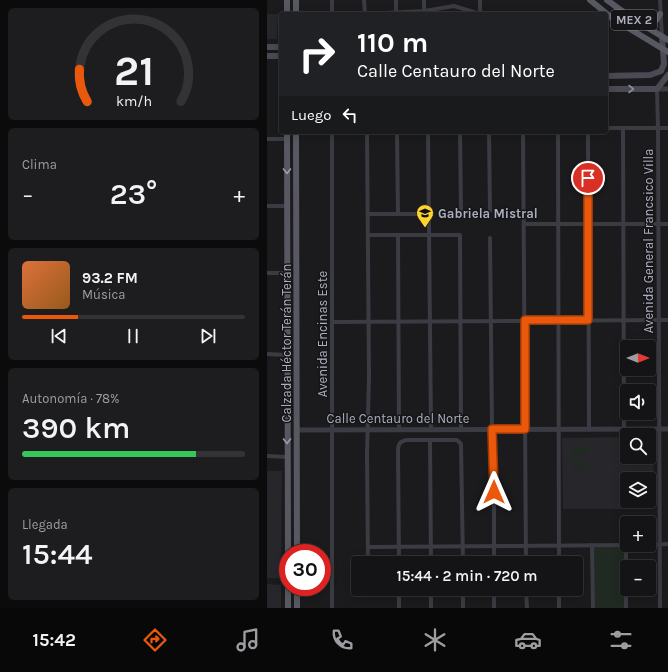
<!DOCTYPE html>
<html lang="es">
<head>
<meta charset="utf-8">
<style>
  :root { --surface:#141416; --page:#1d1d1f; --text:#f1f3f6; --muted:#9d9ea1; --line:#333335; --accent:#ea580c }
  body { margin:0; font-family:Karla,sans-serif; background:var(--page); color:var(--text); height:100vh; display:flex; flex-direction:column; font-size:15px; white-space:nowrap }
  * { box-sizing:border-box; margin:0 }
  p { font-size:13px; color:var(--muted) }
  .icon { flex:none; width:22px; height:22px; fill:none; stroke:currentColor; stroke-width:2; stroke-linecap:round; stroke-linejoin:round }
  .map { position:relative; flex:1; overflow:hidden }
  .drawer { display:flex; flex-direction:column; gap:8px; padding:8px; background:#0b0b0c; width:267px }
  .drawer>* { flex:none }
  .hud { position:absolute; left:12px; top:12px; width:329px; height:122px; border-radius:4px; box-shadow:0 2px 10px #0003,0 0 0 1px var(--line); background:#202124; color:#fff; overflow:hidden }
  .needle { width:26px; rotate:90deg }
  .tools { position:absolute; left:353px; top:340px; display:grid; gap:8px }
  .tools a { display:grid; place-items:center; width:36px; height:36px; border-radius:4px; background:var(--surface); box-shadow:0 2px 10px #0003,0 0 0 1px var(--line); font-size:20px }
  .speed { position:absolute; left:12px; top:544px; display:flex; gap:8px; font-size:20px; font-weight:700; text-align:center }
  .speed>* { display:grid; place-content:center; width:52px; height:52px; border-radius:50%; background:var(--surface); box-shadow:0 2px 10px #0003,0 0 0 1px var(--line); line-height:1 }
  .speed .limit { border:6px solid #d22; background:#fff; color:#111 }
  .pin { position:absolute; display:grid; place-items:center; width:34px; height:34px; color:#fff; margin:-17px; border:2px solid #fff; border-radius:50%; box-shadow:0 1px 4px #0007 }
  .me { position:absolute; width:44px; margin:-22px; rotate:0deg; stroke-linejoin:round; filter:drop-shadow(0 0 3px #0008) }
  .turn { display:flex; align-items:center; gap:14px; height:84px; padding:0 12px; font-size:18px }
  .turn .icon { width:52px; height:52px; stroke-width:2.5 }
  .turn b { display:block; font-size:28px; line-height:34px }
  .then { display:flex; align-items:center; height:38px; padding:0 12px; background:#0003; gap:8px; font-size:15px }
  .big { font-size:30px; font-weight:600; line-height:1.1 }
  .drawer .tile { flex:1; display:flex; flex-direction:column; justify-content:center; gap:6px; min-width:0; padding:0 14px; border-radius:6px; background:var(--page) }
  .drawer .dial { align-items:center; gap:0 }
  .dial svg { height:104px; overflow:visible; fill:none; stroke:var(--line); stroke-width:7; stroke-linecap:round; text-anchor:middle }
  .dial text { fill:var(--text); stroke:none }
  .song { display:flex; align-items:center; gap:12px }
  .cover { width:48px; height:48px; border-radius:6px; background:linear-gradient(135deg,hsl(20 70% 55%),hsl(30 70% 35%)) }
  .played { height:4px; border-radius:2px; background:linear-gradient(90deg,var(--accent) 25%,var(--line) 25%) }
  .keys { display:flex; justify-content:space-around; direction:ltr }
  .heat { display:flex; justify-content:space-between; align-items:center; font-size:22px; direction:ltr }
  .charge { height:6px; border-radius:3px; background:linear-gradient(90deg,#34c759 78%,var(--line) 0) }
  .trip { position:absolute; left:84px; top:556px; width:232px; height:40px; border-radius:4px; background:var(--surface); box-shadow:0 2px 10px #0003,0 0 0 1px var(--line); font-weight:600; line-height:40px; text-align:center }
  .tabs { display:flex; height:64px; justify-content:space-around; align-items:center; background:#080809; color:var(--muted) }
  .tabs .icon { width:28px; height:28px }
  .tabs .selected { color:var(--accent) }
  .tabs b { font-size:18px; color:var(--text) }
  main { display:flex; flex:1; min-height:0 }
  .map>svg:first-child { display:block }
</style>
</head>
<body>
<main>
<section class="drawer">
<div class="tile dial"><svg viewBox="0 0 100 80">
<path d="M14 69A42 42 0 1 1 86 69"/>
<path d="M14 69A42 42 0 0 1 8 44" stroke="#ea580c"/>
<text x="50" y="56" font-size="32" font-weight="700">21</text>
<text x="50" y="72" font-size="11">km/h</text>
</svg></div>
<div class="tile"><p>Clima</p>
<div class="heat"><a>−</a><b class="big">23°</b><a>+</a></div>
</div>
<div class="tile">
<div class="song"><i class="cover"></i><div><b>93.2 FM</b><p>Música</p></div></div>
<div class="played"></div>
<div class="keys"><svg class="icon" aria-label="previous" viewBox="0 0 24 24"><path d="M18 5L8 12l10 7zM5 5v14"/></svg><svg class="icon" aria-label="pause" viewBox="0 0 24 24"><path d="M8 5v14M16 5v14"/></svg><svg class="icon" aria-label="next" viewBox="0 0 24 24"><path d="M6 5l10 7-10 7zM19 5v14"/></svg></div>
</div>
<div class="tile"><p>Autonomía · 78%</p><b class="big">390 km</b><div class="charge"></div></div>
<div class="tile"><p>Llegada</p><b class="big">15:44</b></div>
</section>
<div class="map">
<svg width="401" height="608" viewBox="0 0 401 608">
  <rect width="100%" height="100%" fill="#1b1a1d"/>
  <!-- built -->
  <g fill="#27262a" fill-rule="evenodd">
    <polygon points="0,14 11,14 10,39 0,39"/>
    <path d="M360 437V457H382V437H386L387 509H296L295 438ZM360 479H382V501H360Z"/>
    <polygon points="0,471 15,471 14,578 0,578"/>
    <polygon points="0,584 14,585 14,608 0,608"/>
  </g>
  <!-- green -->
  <g fill="#202922">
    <rect x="305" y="447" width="16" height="8"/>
    <rect x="306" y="462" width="16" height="8"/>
    <rect x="326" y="545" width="32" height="63"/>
  </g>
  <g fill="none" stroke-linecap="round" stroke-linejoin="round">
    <!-- minor -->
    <g stroke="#3b3b43" stroke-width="4">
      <polyline points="97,0 98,14"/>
      <polyline points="129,0 129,14"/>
      <polyline points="213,0 213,14"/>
      <polyline points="393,0 395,37"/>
      <polyline points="157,11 157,0"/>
      <polyline points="65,14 65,0"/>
      <polyline points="98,14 157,11 187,6 213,14 220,14"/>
      <polyline points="390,89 391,128 393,608"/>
      <polyline points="339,128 401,128"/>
      <polyline points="356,128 357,430"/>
      <polyline points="65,132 65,608"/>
      <polyline points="100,132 102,377 100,454 101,563"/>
      <polyline points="130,132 131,214"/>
      <polyline points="161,132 164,429"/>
      <polyline points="193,132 194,210"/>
      <polyline points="222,132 223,211"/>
      <polyline points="256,132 259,563"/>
      <polyline points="291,132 292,563"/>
      <polyline points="321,132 322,430"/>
      <polyline points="0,139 20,139"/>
      <polyline points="0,206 20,206"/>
      <polyline points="101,214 162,214"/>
      <polyline points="257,224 401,224"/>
      <polyline points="101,235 193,235 194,429"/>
      <polyline points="131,235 132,429"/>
      <polyline points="223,238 225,429 227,464 227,563"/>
      <polyline points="0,273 20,273"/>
      <polyline points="65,322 401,320"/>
      <polyline points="0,354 20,355"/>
      <polyline points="163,441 164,563"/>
      <polyline points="0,456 21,457"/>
      <polyline points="359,544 359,608"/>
      <polyline points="325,545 326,608"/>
      <polyline points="382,545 401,544"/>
      <polyline points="101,547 360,545"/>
      <path d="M132 563 131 451C131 444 133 441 140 440H190L194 444 196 563"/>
      <polyline points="164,589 164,608"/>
      <polyline points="196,589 196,608"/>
      <polyline points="227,589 227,608"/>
      <polyline points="259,589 260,608"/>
      <polyline points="292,589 292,608"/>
      <polyline points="132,608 132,589"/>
    </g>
    <!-- tertiary -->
    <g stroke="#3b3b43" stroke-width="5">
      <polyline points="390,89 401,89"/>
      <polyline points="30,430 401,429"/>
    </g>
    <!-- secondary -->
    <g stroke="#494a53" stroke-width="6">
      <polyline points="0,47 14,47"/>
      <polyline points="0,56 14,56"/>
      <polyline points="339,76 383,75 394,71 397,64 395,37"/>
      <polyline points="339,89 390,89 401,75"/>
    </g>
    <!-- primary -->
    <g stroke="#575862" stroke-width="6">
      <polyline points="323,0 345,18 401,52"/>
      <polyline points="340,0 366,19 401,40"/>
      <polyline points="20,14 20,0"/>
      <polyline points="29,14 29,0"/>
      <path d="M376 26C384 25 390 21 393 14"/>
      <polyline points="20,132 21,553"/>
      <polyline points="29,132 30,553"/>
      <polyline points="21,587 21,608"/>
      <polyline points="30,587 30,608"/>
    </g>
  </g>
  <!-- one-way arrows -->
  <defs><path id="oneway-chevron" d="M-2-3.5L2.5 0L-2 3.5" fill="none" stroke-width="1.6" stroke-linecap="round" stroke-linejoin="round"/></defs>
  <use stroke="#898c99" href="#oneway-chevron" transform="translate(364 89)"/>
  <g stroke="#9b9eac">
    <use href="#oneway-chevron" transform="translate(20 171) rotate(90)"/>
    <use href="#oneway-chevron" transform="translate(20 441) rotate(90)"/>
  </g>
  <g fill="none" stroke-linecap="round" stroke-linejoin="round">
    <!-- route casing -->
    <g stroke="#983908" stroke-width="10">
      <polyline id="route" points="227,492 225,429 258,429 258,320 321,320 321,178"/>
    </g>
    <!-- route -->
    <use href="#route" stroke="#ea580c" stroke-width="7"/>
  </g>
  <!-- icons -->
  <defs>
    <g id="school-pin" transform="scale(0.9)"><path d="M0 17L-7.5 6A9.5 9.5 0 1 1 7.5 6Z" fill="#ffd431" stroke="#161518"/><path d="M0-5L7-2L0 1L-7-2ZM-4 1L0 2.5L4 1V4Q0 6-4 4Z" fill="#111"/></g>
  </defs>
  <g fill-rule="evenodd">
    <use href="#school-pin" x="158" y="213"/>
  </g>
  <g text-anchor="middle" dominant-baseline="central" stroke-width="3" stroke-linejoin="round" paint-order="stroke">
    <!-- shield labels -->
    <rect fill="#161518" stroke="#7f818c" stroke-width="1" x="344" y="10" width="46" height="20" rx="3"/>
    <g font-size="12" font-weight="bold" fill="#acafbe">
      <text x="367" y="20">MEX 2</text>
    </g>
    <!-- poi labels -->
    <g font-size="13" font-weight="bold" fill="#acafbe" stroke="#161518" text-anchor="start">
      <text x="171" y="213">Gabriela Mistral</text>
    </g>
    <!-- street labels -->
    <g font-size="13" fill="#acafbe" stroke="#161518">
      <text transform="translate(381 241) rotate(-90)">Avenida General Francsico Villa</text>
      <text transform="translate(55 334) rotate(-90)">Avenida Encinas Este</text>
      <text transform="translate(19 343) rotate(-90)">Calzada Héctor Terán Terán</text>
      <text x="131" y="418">Calle Centauro del Norte</text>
    </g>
  </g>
</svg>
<div class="tools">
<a><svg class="needle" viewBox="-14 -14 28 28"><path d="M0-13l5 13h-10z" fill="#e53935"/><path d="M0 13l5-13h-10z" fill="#9d9ea1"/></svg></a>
<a><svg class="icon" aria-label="sound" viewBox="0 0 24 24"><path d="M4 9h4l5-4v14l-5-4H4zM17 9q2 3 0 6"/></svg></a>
<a><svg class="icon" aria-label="search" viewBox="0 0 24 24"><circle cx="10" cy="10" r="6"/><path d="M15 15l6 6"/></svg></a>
<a><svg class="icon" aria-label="layers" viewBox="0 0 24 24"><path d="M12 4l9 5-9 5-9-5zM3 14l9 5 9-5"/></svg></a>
<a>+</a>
<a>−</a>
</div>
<div class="speed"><div class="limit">30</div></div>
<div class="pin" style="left:321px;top:178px;background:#d93025"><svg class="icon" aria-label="arrive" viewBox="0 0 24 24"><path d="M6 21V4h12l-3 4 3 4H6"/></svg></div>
<svg class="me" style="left:227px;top:492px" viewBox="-20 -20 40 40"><path d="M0-17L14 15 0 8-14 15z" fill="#ea580c" stroke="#fff" stroke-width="4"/></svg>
<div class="trip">15:44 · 2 min · 720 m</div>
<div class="hud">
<div class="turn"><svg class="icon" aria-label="right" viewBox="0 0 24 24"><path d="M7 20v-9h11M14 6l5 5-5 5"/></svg><div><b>110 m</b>Calle Centauro del Norte</div></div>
<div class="then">Luego<svg class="icon" aria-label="left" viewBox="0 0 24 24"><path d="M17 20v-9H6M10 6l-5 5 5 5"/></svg></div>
</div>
</div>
</main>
<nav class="tabs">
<b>15:42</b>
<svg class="icon selected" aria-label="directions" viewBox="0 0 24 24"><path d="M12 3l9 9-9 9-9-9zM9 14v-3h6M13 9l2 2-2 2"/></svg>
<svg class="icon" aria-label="music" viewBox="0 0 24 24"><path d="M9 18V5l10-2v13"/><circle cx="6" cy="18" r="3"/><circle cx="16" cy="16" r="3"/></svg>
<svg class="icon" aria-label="phone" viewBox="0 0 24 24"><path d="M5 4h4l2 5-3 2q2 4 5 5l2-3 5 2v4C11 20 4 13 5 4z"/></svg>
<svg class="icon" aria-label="climate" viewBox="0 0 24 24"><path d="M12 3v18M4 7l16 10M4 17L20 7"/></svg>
<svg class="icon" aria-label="car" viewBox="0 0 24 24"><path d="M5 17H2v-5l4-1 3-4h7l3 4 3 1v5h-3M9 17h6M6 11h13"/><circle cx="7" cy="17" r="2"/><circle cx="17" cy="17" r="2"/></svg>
<svg class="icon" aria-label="filters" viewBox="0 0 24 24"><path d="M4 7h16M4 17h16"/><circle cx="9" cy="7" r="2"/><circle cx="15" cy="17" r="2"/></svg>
</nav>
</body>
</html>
